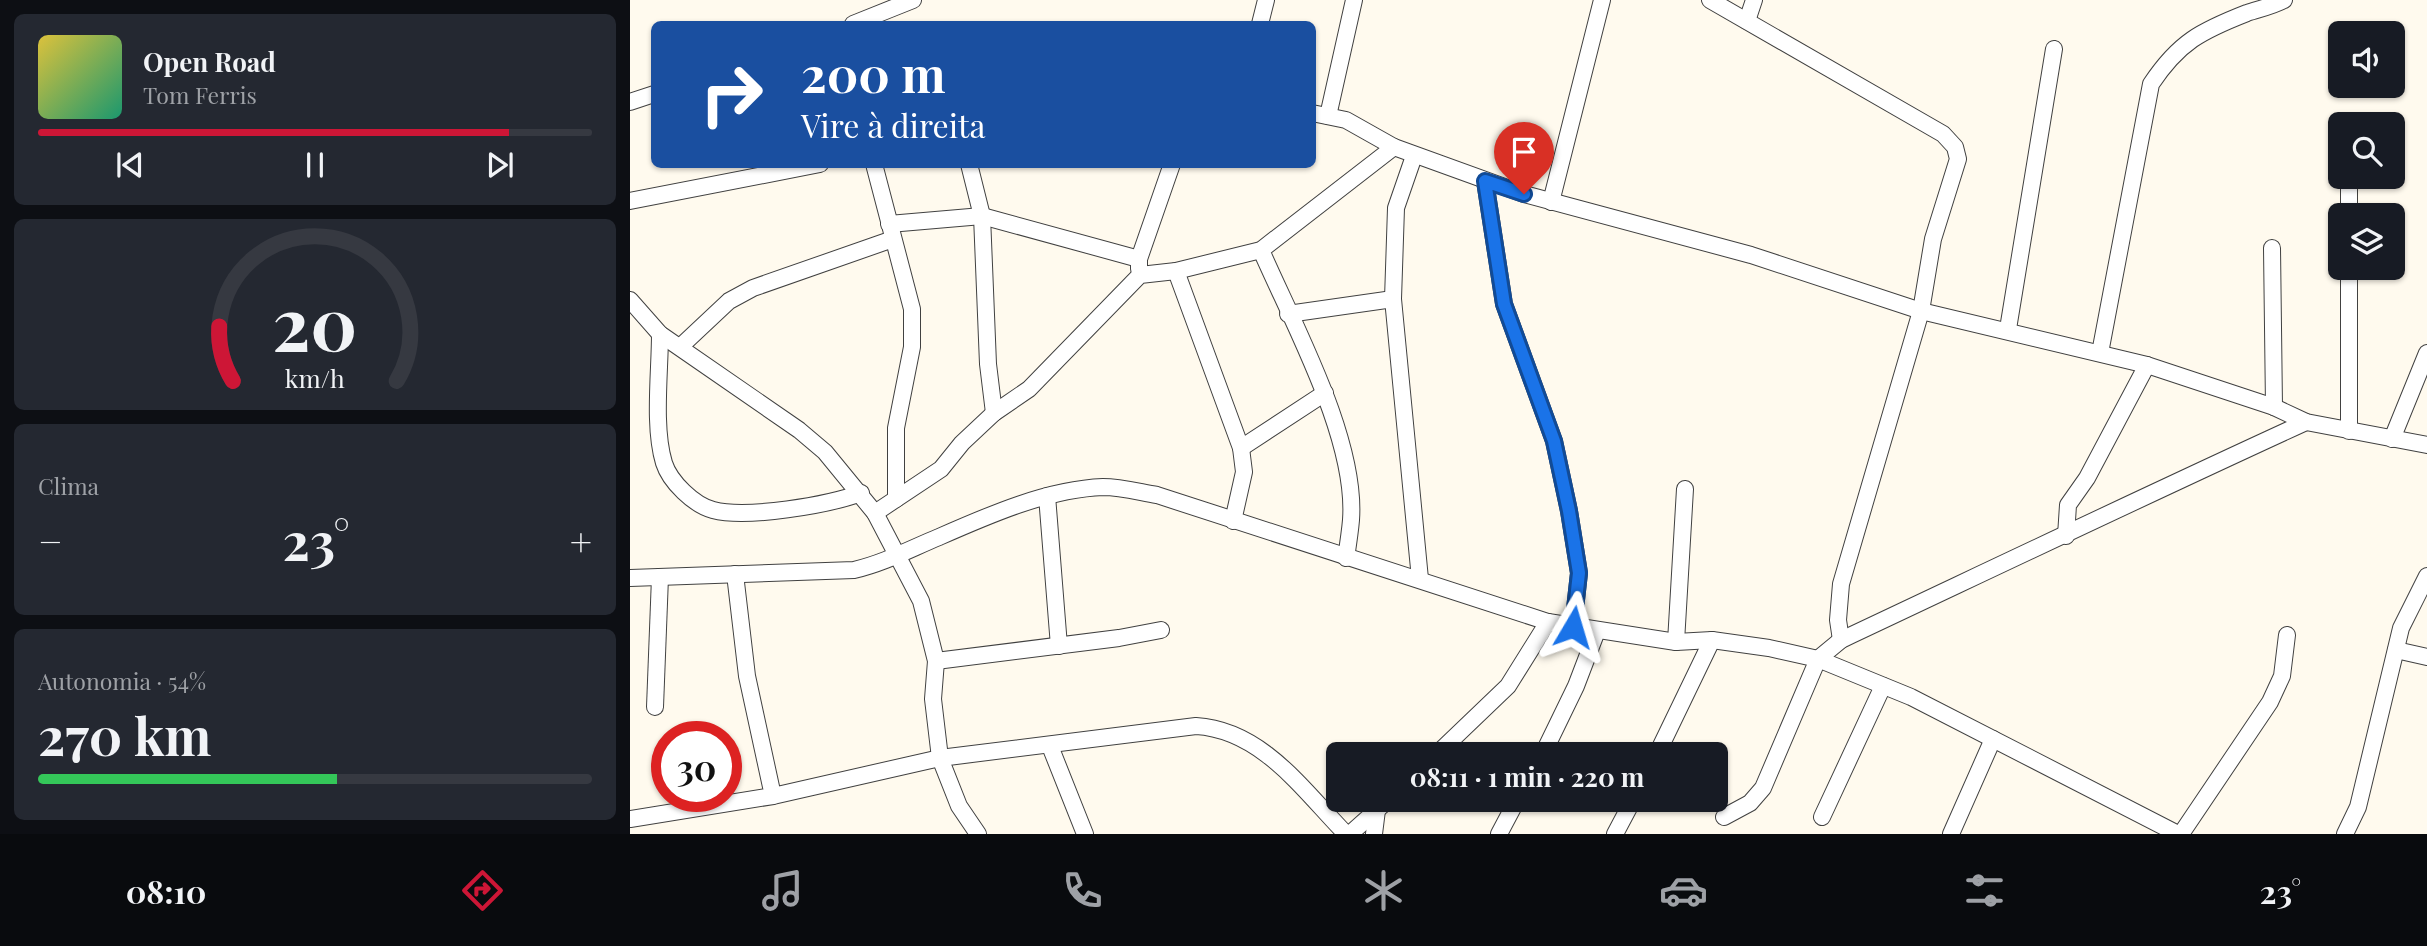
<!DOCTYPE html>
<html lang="pt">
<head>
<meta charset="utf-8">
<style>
  :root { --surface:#171b24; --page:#242831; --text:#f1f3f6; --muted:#9ea1a6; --line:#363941; --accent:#cd1636 }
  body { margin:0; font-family:"Playfair Display",serif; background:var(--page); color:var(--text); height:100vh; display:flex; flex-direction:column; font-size:26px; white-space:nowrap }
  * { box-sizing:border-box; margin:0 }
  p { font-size:23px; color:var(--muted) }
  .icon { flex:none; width:38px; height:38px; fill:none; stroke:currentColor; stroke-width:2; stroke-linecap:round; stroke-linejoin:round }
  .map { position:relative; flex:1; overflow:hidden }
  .details { display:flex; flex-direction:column; gap:14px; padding:14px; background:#0d0f14; width:630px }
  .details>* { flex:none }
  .banner { position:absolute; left:21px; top:21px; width:665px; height:147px; border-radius:10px; box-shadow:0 2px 5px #0004; background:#1a4fa0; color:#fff; overflow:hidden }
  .tools { position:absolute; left:1698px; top:21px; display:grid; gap:14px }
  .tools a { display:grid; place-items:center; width:77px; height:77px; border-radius:10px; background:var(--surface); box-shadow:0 2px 5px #0004; font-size:35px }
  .speed { position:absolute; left:21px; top:721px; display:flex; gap:14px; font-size:35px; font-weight:700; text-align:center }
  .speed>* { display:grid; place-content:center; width:91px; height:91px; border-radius:50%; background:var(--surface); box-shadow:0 2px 5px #0004; line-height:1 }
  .speed .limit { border:10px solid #d22; background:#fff; color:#111 }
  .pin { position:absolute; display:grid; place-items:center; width:60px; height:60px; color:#fff; margin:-72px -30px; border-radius:50% 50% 50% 0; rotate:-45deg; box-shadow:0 0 7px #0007 }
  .pin .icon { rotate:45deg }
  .me { position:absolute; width:77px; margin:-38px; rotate:7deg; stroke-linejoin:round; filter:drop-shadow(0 0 5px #0008) }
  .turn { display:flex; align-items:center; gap:24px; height:147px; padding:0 35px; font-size:32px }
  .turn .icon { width:91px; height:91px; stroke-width:2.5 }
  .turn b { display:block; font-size:49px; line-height:60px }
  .big { font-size:52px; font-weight:700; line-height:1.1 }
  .details .tile { flex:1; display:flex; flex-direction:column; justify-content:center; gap:10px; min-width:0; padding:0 24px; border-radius:10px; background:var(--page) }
  .details .dial { align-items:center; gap:0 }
  .dial svg { height:182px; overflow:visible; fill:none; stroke:var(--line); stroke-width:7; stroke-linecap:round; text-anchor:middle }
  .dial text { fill:var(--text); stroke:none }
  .song { display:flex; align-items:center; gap:21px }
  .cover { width:84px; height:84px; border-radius:10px; background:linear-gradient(135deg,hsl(50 70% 55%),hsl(160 70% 35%)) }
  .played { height:7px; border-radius:4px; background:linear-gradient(90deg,var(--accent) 85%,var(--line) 85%) }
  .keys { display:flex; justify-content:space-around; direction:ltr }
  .heat { display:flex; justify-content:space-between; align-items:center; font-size:38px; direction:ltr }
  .charge { height:10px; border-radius:5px; background:linear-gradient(90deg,#34c759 54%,var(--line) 0) }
  .trip { position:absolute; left:696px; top:742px; width:402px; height:70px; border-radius:10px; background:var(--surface); box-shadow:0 2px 5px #0004; font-weight:700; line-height:70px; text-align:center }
  .tab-bar { display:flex; height:112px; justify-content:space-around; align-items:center; background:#090b0e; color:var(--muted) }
  .tab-bar .icon { width:49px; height:49px }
  .tab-bar .selected { color:var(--accent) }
  .tab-bar b { font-size:32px; color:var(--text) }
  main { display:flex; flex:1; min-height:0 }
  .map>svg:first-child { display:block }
</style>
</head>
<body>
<main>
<section class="details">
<div class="tile">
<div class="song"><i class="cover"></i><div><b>Open Road</b><p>Tom Ferris</p></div></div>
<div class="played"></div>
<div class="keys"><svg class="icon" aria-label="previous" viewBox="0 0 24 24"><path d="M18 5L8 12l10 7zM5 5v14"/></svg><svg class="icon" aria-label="pause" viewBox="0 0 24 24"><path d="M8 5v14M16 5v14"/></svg><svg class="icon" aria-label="next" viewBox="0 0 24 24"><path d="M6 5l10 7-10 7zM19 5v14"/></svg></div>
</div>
<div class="tile dial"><svg viewBox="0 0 100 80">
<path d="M14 69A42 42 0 1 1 86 69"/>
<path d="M14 69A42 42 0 0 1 8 45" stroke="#cd1636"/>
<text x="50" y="56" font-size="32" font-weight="700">20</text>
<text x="50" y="72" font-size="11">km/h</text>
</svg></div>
<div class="tile"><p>Clima</p>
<div class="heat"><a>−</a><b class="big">23°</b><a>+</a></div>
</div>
<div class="tile"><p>Autonomia · 54%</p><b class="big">270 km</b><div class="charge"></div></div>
</section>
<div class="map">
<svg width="1797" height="834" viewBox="0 0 1797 834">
  <rect width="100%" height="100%" fill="#fffaee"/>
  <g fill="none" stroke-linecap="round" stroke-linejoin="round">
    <!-- minor casing -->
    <g stroke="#414141" stroke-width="18">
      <g id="minor">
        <polyline points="1080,0 1313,134 1325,147 1328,159 1303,239 1291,311 1211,584 1208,620 1211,640"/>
        <polyline points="1117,21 1124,0"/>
        <polyline points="223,24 283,0"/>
        <polyline points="630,24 636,0"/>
        <polyline points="0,102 24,94"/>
        <polyline points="682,113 716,120 764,147"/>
        <polyline points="698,116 724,0"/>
        <polyline points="784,156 766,208 763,299 790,579"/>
        <polyline points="244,164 282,309 282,347 266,428 266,499"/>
        <polyline points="339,164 352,216 358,364 364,413"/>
        <polyline points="855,181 874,304 924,441 939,511 949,573 943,627"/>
        <polyline points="0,201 190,164"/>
        <polyline points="921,202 972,0"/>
        <polyline points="1719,215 1719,177"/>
        <polyline points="259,224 352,216 509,259"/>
        <polyline points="1642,248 1644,407"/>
        <path d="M631 250C663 324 727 439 721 520 720 532 718 545 716 558"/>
        <polyline points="509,269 509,259 542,164"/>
        <polyline points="546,271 611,448 614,472 603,521"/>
        <polyline points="0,300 30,334 169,430 195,452 245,513 291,601 306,661 303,699 310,758 329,806 348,834"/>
        <polyline points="658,314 763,299"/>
        <polyline points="1378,329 1424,49"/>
        <path d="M30 334C30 372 23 427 34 463 40 482 64 505 83 510 117 519 198 505 231 493"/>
        <polyline points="50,347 99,301 123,288 263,239"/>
        <path d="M1470 353 1521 84C1549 42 1571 31 1617 13 1629 9 1643 6 1654 0"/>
        <polyline points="1719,431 1719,268"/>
        <polyline points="1762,439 1797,353"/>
        <polyline points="611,448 695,393"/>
        <polyline points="417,496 429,646"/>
        <polyline points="245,513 311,469 332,443 364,413 399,389 510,275 546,271 631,250 764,147 894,194 1121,255 1291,311 1517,365 1644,407 1676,422 1797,445"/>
        <polyline points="1436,536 1438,505 1457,478 1517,365"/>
        <polyline points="105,574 117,676 143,796"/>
        <path d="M0 578 224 570C254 563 280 549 309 537 359 515 418 489 473 487 491 487 509 492 527 495L918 622 1046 642 1082 640 1139 648 1188 659 1281 697 1548 834"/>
        <polyline points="1046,642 1055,489"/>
        <polyline points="1766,650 1797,657"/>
        <polyline points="306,661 489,638 531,630"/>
        <polyline points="25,707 30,577"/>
        <polyline points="420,746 455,834"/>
        <polyline points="807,754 878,686 918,622"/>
        <polyline points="913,754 946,686 967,631"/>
        <polyline points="1027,754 1082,640"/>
        <path d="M1094 817 1120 803 1133 788 1188 659 1211 640C1366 567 1521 493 1676 422"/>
        <polyline points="1192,817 1253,686"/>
        <path d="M0 819 143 796 310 758 566 726C632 730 673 790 716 834"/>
        <polyline points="720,834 758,800"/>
        <polyline points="744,834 747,810"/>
        <polyline points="869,834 887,800"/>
        <polyline points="985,834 1003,800"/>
        <polyline points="1321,834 1363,739"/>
        <polyline points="1551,834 1640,702 1652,676 1657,635"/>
        <polyline points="1715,834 1728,807 1771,628 1797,576"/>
      </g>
    </g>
    <!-- minor -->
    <use href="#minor" stroke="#fff" stroke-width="16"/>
  </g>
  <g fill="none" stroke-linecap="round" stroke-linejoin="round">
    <!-- route casing -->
    <g stroke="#114b97" stroke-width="18">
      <polyline id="route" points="894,194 855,181 874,304 924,441 939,511 949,573 943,627"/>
    </g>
    <!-- route -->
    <use href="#route" stroke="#1a73e8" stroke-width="12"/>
  </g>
</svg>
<div class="tools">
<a><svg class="icon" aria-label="sound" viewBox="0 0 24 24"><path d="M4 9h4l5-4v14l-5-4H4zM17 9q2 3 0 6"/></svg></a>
<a><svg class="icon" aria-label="search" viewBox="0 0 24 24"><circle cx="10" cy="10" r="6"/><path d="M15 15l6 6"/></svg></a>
<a><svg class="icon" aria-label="layers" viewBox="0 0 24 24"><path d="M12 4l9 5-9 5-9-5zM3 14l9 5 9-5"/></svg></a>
</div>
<div class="speed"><div class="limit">30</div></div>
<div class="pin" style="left:894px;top:194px;background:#d93025"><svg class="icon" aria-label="arrive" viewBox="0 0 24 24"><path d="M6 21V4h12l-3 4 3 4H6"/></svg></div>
<svg class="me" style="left:943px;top:627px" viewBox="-20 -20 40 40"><path d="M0-17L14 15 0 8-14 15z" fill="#1a73e8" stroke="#fff" stroke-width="4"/></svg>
<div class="trip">08:11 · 1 min · 220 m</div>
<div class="banner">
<div class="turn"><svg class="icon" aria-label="right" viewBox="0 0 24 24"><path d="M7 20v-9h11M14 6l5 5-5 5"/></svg><div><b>200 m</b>Vire à direita</div></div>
</div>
</div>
</main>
<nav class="tab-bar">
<b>08:10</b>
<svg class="icon selected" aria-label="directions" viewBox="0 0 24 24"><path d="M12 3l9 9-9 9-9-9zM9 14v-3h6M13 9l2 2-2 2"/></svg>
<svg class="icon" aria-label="music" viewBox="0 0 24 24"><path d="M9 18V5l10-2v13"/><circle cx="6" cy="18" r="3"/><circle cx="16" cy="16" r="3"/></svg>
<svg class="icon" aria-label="phone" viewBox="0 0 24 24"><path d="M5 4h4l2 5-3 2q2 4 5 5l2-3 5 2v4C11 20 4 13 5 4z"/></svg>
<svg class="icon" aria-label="climate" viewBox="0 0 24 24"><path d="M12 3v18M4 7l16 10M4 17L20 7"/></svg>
<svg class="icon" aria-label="car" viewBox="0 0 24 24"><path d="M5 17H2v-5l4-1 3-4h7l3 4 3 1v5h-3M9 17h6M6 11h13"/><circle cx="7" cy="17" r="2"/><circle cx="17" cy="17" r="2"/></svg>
<svg class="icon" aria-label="filters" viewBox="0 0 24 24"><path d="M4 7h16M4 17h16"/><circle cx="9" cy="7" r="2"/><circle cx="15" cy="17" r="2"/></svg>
<b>23°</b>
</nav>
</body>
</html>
